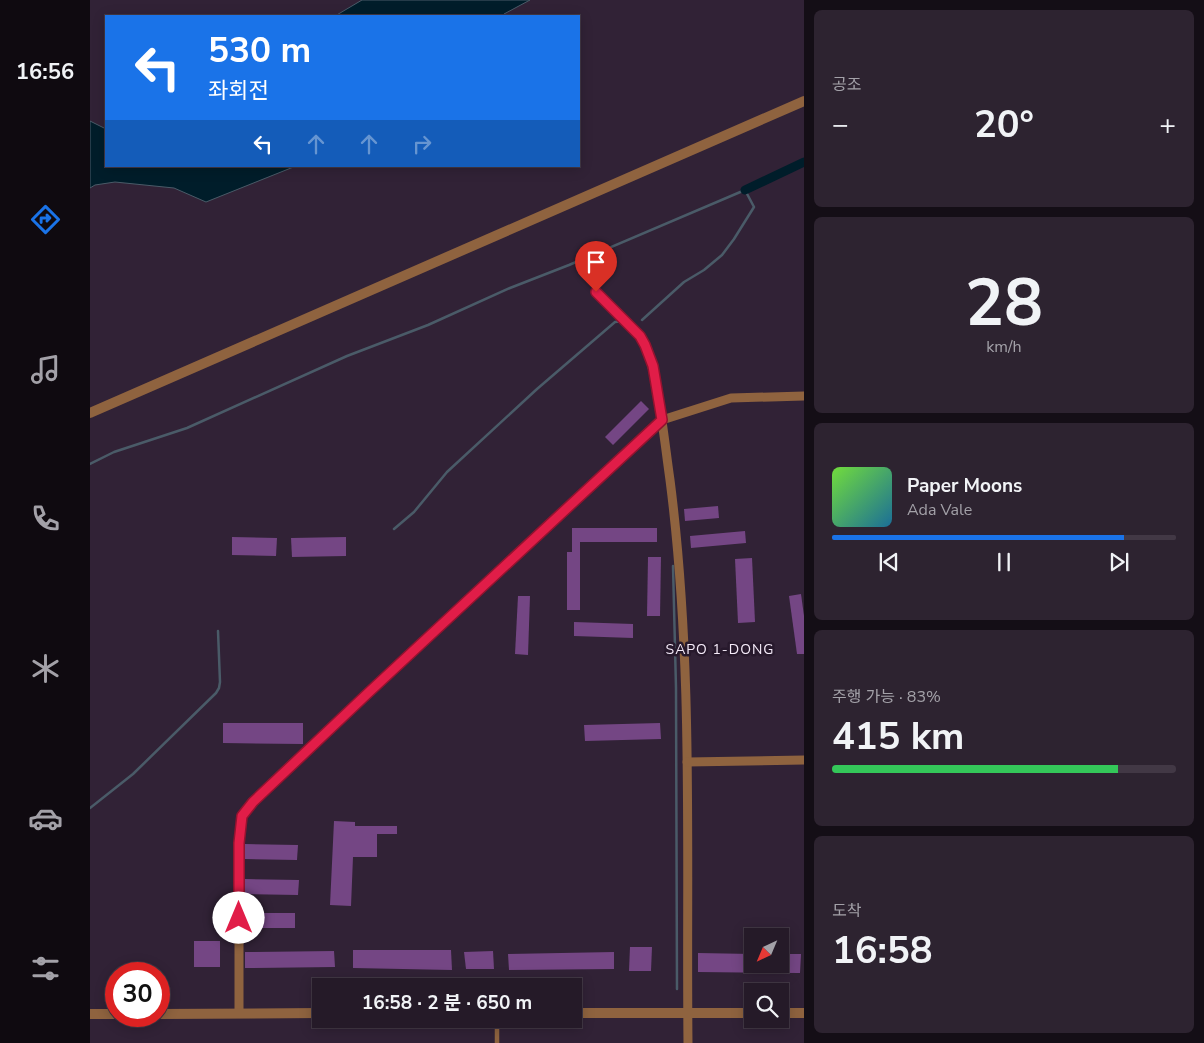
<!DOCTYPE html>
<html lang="ko">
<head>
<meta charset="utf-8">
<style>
  :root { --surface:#251a28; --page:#2d2330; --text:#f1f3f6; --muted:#a3a1a8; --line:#423845; --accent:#1a73e8 }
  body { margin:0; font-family:"Nunito Sans","Noto Sans KR",sans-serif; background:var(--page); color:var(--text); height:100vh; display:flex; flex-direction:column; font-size:19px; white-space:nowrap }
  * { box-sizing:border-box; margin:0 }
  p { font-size:16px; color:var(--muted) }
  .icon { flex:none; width:28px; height:28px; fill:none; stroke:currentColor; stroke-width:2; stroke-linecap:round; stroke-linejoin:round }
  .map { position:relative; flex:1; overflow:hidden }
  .sheet { display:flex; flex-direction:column; gap:10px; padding:10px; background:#140e16; width:400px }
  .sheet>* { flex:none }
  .guide { position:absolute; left:15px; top:15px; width:475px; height:152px; border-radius:0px; box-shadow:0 2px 12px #0003,0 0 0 1px var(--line); background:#1a73e8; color:#fff; overflow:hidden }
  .needle { width:32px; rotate:224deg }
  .buttons { position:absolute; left:654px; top:928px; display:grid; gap:10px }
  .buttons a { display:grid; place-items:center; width:45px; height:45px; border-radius:0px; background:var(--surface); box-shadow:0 2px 12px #0003,0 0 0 1px var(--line); font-size:25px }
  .speed { position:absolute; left:15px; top:962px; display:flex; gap:10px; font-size:25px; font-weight:700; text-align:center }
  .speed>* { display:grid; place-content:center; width:65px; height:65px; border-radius:50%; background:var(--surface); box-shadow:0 2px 12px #0003,0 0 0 1px var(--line); line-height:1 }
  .speed .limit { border:8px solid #d22; background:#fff; color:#111 }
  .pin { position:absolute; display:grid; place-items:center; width:42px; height:42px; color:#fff; margin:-51px -21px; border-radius:50% 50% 50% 0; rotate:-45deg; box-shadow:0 0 5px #0007 }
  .pin .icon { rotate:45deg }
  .me { position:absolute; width:55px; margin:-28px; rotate:0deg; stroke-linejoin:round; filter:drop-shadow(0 0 4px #0008) }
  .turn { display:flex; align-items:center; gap:18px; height:105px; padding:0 20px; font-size:22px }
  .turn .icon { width:65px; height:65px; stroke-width:2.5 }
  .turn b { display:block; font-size:35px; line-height:42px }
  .lanes { display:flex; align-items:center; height:48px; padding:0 20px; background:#0003; justify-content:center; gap:25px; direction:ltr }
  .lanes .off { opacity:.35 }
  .big { font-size:38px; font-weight:700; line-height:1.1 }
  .sheet .tile { flex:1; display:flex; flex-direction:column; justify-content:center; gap:8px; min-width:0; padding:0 18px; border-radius:8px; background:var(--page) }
  .sheet .dial { align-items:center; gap:0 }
  .dial b { font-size:65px; line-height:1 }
  .song { display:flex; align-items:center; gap:15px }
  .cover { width:60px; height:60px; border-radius:8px; background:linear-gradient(135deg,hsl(100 70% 55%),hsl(200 70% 35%)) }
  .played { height:5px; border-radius:2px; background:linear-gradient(90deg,var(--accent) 85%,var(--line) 85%) }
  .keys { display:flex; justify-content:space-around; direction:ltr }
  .heat { display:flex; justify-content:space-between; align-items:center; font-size:28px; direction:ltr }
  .charge { height:8px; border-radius:4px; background:linear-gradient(90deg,#34c759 83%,var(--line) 0) }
  .trip { position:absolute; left:222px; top:978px; width:270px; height:50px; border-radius:0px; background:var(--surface); box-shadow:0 2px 12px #0003,0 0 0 1px var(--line); font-weight:700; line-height:50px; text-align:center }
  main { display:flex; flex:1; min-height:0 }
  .menu { display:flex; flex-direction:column; width:90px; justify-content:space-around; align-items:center; background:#0f0a10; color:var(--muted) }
  .menu .icon { width:35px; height:35px }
  .menu .on { color:var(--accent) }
  .menu b { font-size:22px; color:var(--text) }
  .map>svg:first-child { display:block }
</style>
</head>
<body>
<main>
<nav class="menu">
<b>16:56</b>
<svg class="icon on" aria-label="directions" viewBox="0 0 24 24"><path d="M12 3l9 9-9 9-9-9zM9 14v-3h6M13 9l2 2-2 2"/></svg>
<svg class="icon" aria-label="music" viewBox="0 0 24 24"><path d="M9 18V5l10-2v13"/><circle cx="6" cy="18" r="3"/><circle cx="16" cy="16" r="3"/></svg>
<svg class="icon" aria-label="phone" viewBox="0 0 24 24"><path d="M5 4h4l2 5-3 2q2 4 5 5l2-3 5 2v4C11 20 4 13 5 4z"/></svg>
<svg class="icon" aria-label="climate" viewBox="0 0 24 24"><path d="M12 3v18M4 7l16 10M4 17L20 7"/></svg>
<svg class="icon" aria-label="car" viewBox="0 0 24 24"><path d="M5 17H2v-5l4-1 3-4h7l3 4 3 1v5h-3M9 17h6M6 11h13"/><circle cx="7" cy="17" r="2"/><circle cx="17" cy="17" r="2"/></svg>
<svg class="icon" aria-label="filters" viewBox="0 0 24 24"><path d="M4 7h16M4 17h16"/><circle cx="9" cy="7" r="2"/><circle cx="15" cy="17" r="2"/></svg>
</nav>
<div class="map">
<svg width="714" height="1043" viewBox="0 0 714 1043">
  <rect width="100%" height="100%" fill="#312236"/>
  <!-- water -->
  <g fill="#001d2a" stroke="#4a5b68">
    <polygon points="272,0 440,0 414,14 413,16 245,16"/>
    <polygon points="0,121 16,129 16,166 206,166 116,202 84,188 25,182 5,185 0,188"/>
  </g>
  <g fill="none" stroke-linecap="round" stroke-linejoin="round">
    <!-- stream -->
    <g stroke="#4a5b68" stroke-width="2.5">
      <polyline points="0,464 24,452 97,428 257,356 338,325 420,288 479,265 655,190 664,207 644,239 632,255 614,270 594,282 552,320"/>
      <polyline points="304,529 324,512 357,472 447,389 525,322 534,321"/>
      <polyline points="583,566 586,688 587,989"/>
      <polyline points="0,808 43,774 126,693 129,688 130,682 128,631"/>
    </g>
    <!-- canal -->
    <polyline stroke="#001d2a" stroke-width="9" points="655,190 714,162"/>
  </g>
  <!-- building -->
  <g fill="#744684">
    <polygon points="551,401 559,409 523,445 515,437"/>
    <polygon points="628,506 629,518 595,521 594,509"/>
    <polygon points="482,528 567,528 567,542 490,542 490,610 477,610 477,552 482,552"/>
    <polygon points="655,531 656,543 601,548 600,536"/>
    <polygon points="142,537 187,538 186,556 142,555"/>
    <polygon points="256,537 256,556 202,557 201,538"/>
    <polygon points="558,557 571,557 570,616 557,616"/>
    <polygon points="662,558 665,622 648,623 645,559"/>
    <polygon points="711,594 714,616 714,654 707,654 699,596"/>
    <polygon points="428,596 440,596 438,655 425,654"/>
    <polygon points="484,622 543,624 543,638 484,636"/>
    <polygon points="133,723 213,723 213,744 133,743"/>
    <polygon points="570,723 571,739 495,741 494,725"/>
    <polygon points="244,821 265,822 265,826 307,826 307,834 287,834 287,857 263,857 261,906 240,905"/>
    <polygon points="155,844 208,845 207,860 155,859"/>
    <polygon points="155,879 209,880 208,895 155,894"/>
    <rect x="155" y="913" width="50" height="15"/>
    <rect x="104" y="941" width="26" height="26"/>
    <polygon points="540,947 562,947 561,971 539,971"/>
    <polygon points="263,950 361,950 362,970 263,968"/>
    <polygon points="244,951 245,967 155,968 155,952"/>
    <polygon points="403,951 404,969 376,969 374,952"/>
    <polygon points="524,952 524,969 419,970 418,954"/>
    <polygon points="608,953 662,954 662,964 690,964 690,954 711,954 710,973 608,972"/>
  </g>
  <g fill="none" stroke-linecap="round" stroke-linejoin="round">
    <!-- service -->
    <polyline stroke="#8f633f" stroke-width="4.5" points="407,1043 407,1019"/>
    <!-- minor -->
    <g stroke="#8f633f" stroke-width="9">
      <path d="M507 292C521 306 548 330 556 347 562 363 565 379 568 396 573 424 576 452 580 480 604 667 596 856 598 1043"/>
      <polyline points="597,762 714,760"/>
      <polyline points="149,1013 149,843 152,816 163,802 192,773 572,420 641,398 714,396"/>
    </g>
    <!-- tertiary -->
    <g stroke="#8f633f" stroke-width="10">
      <polyline points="0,413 714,101"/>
      <polyline points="484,1013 662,1013"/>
      <polyline points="690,1013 714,1013"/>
      <polyline points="0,1014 26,1014"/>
      <polyline points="69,1014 231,1013"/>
    </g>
  </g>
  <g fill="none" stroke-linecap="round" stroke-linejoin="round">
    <!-- route casing -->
    <g stroke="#92132f" stroke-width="12">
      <polyline id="route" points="149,918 149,843 152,816 163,802 277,694 572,420 563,366 555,345 550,336 506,292"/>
    </g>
    <!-- route -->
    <use href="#route" stroke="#e11d48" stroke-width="9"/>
  </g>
  <g text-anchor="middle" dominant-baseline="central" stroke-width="5" stroke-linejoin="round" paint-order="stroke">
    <!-- neighbourhood labels -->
    <g font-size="14" letter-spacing="1" fill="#f6ecfa" stroke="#27192c">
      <text x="630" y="649">SAPO 1-DONG</text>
    </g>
  </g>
</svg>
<div class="buttons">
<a><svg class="needle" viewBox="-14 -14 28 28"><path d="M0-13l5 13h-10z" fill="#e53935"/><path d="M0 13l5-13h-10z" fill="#a3a1a8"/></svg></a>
<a><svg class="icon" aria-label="search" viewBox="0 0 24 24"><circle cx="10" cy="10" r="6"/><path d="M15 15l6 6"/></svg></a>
</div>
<div class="speed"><div class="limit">30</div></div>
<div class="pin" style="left:506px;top:292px;background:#d93025"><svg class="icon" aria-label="arrive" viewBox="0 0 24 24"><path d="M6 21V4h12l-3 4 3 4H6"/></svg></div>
<svg class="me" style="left:149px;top:918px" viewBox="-20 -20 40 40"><circle r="19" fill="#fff"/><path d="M0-13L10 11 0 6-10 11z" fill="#e11d48"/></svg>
<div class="trip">16:58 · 2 분 · 650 m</div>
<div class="guide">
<div class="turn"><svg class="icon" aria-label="left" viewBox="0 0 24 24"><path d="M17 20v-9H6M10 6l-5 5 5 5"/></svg><div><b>530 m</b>좌회전</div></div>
<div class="lanes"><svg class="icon" aria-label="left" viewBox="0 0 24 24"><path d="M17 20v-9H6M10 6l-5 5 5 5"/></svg><svg class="icon off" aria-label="ahead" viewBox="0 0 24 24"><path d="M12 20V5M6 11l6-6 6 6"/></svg><svg class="icon off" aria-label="ahead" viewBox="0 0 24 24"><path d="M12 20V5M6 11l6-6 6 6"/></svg><svg class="icon off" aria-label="right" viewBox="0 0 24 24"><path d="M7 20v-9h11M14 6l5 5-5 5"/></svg></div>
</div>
</div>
<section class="sheet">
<div class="tile"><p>공조</p>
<div class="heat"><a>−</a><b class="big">20°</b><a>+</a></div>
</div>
<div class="tile dial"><b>28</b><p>km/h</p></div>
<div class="tile">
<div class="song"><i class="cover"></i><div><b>Paper Moons</b><p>Ada Vale</p></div></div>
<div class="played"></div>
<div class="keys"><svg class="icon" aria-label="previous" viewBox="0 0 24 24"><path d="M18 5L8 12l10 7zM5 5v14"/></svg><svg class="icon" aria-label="pause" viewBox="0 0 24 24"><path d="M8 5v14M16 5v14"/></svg><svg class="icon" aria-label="next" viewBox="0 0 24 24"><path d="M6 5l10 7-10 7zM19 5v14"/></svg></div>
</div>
<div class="tile"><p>주행 가능 · 83%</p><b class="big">415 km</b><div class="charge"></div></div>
<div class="tile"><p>도착</p><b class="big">16:58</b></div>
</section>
</main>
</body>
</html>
